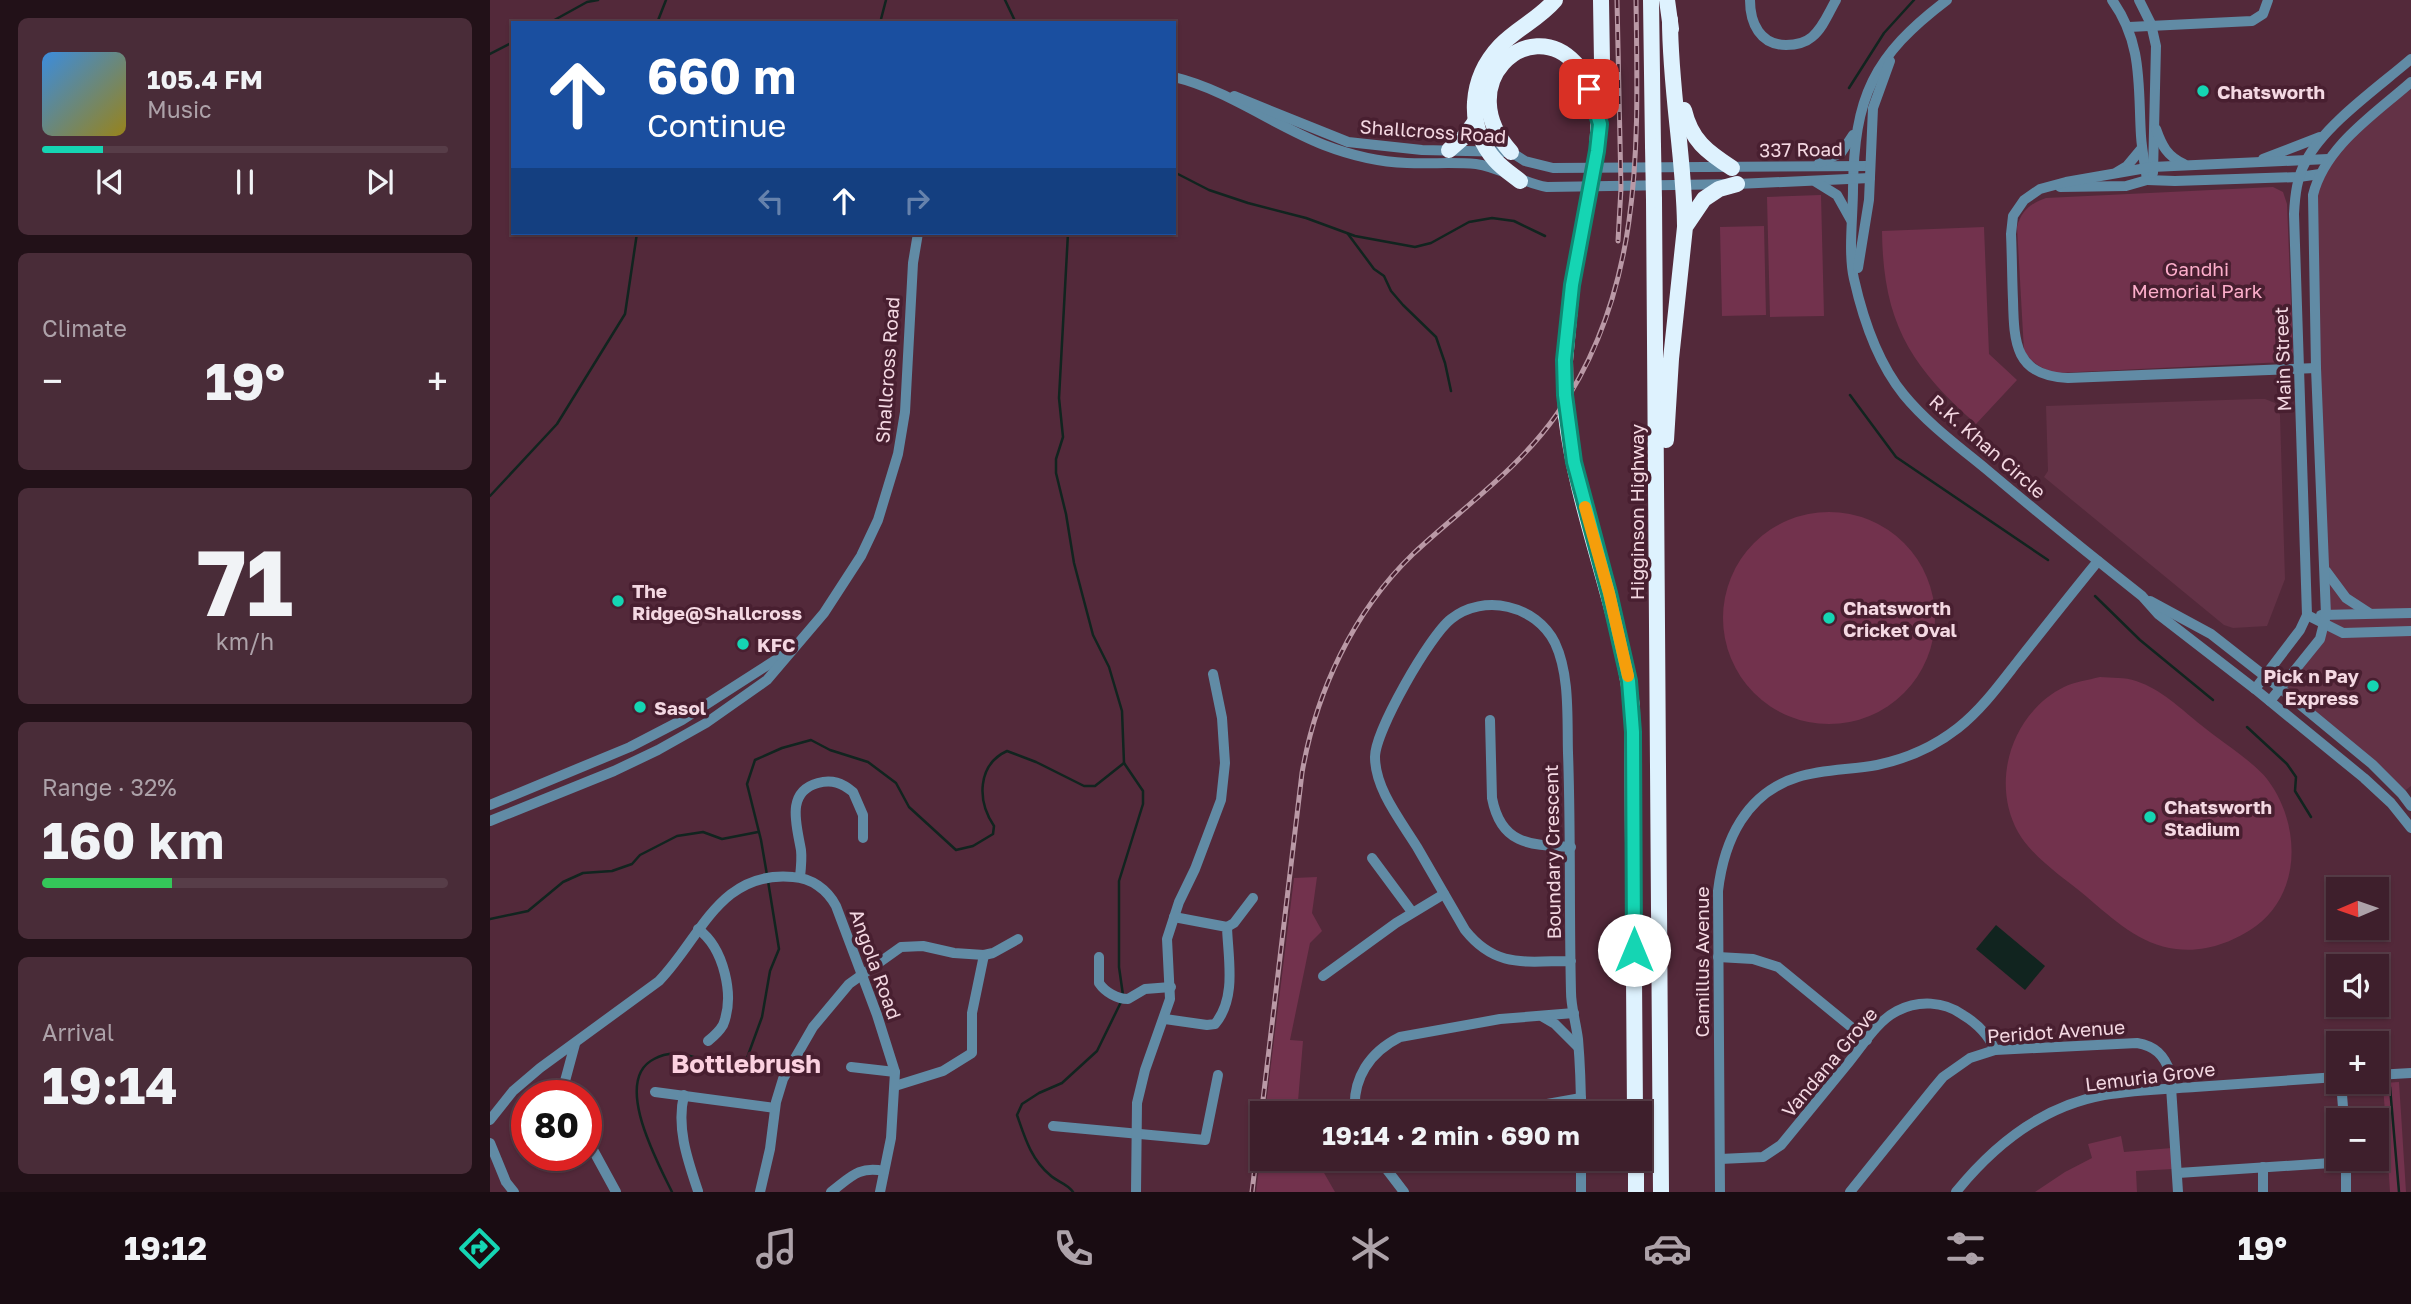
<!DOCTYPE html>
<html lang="en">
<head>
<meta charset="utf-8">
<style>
  :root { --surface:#3e1f2c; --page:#492c38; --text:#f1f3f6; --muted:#ada2a9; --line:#573d48; --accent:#15d5b3 }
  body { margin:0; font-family:"Golos Text",sans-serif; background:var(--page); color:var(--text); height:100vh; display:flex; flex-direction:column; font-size:26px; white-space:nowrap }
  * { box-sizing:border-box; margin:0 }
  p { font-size:23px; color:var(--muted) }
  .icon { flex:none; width:38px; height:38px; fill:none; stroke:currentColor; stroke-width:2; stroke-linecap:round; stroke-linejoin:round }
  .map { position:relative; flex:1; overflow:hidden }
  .details { display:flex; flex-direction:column; gap:18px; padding:18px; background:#221118; width:490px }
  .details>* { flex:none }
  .top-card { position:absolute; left:21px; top:21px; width:665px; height:214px; border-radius:0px; box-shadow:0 2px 5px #0004,0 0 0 2px var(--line); background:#1a4fa0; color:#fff; overflow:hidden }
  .needle { width:46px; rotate:268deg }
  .buttons { position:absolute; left:1836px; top:877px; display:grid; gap:14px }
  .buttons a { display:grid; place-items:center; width:63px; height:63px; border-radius:0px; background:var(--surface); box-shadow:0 2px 5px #0004,0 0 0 2px var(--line); font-size:35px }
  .speed { position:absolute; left:21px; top:1080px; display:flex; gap:14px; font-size:35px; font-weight:700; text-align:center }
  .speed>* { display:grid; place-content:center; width:91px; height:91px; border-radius:50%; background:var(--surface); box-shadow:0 2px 5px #0004,0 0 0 2px var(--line); line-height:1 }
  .speed .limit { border:10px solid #d22; background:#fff; color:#111 }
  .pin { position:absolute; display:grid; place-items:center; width:60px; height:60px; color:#fff; margin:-30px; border-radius:14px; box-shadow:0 4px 10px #0006 }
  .me { position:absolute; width:77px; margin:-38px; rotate:0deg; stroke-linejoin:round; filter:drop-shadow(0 0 5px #0008) }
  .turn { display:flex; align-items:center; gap:24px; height:147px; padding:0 21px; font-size:32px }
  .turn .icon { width:91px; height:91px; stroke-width:2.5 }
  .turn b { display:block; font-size:49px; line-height:60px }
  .lanes { display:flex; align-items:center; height:66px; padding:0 21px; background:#0003; justify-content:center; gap:35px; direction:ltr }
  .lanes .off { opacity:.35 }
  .big { font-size:52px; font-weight:700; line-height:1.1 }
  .details .widget { flex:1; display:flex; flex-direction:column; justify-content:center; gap:10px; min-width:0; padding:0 24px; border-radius:10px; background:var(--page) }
  .details .dial { align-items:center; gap:0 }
  .dial b { font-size:91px; line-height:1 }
  .song { display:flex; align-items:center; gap:21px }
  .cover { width:84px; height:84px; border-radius:10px; background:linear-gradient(135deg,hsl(210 70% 55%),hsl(50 70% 35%)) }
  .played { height:7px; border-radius:4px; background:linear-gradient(90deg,var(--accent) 15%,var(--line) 15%) }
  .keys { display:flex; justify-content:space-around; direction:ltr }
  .heat { display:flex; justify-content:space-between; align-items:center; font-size:38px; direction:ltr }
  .charge { height:10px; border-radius:5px; background:linear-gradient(90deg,#34c759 32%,var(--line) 0) }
  .trip { position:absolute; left:760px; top:1101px; width:402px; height:70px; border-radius:0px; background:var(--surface); box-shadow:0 2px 5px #0004,0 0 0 2px var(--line); font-weight:700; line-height:70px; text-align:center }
  .tabs { display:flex; height:112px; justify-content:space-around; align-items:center; background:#190c12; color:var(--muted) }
  .tabs .icon { width:49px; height:49px }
  .tabs .selected { color:var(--accent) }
  .tabs b { font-size:32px; color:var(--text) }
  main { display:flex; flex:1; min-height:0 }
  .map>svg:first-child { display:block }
</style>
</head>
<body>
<main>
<section class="details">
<div class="widget">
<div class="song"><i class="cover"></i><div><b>105.4 FM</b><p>Music</p></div></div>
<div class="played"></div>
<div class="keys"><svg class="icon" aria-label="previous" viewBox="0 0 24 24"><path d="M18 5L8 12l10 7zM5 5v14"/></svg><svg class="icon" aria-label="pause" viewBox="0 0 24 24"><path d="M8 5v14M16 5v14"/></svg><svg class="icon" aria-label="next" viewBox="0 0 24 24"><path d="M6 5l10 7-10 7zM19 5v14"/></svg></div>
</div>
<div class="widget"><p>Climate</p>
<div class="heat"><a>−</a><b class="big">19°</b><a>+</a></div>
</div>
<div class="widget dial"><b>71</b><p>km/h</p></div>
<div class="widget"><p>Range · 32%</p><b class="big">160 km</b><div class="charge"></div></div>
<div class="widget"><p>Arrival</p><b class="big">19:14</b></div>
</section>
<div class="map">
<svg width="1921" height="1192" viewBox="0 0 1921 1192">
  <rect width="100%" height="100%" fill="#53293a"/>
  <!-- built -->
  <g fill="#633246">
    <polygon points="1921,83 1921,786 1912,793 1790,688 1835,625 1823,204 1838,160"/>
    <polygon points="1765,399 1775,399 1785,403 1790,415 1795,579 1777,626 1743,628 1734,625 1554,477 1558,471 1556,406"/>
  </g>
  <!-- green -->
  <g fill="#72324d">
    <path d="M1783 187 1793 192 1797 204 1803 353 1794 362 1567 373C1552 369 1543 364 1534 351L1527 227C1531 211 1541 203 1556 198Z"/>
    <polygon points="1331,195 1334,316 1280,317 1277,197"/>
    <polygon points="1274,226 1276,315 1232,316 1230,227"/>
    <path d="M1494 227 1499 354 1527 380 1486 424C1419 365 1393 321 1392 231Z"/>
    <circle cx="1339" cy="618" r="106"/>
    <path d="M1610 677C1621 678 1635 677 1646 681 1671 689 1691 709 1711 725 1728 739 1765 763 1777 779 1810 822 1813 891 1766 926 1744 942 1714 953 1686 949 1650 945 1623 919 1597 897 1574 878 1543 858 1528 832 1500 781 1522 713 1574 687 1584 682 1598 680 1610 677Z"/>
    <polygon points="827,877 822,913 832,931 820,943 800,1040 813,1041 807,1113 775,1113 804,878"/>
    <polygon points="1909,1082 1916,1192 1900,1192 1893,1083"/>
    <polygon points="1631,1136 1634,1152 1682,1148 1683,1169 1646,1171 1647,1192 1545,1192 1575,1172 1602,1158 1598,1144"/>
    <polygon points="772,1143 772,1158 826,1159 845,1192 766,1192"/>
  </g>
  <!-- water -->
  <polygon fill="#11241f" points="1506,925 1555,966 1535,990 1486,949"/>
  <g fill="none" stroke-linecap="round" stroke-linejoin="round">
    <!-- stream -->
    <g stroke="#11241f" stroke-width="2.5">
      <polyline points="515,0 526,23"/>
      <polyline points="59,23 97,2 108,0"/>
      <polyline points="167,23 176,0"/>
      <polyline points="390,23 396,0"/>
      <polyline points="0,54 23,42"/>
      <polyline points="1359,88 1394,33 1424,0"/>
      <polyline points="684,172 719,190 758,203 816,218 865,236 925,247 941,243 979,222 1002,218 1024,221 1055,236"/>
      <polyline points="578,233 569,398 573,437 566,459 566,473 576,514 584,563 603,635 619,667 632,711 634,763 653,791 653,804 629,881 629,967 633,995"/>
      <polyline points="858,234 884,269 894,276 901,291 913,305 946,337 955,363 961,391"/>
      <polyline points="1360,395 1406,457 1558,560"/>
      <polyline points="0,496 67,424 135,314 147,233"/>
      <polyline points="1605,596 1650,640 1723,700"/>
      <polyline points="1757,727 1797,764 1806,777 1805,791 1821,817"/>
      <path d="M277 875 271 840 257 784 265 760 292 748 321 740 340 750 378 762 406 783 419 807 466 850 483 846 503 834 504 826C487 801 487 765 517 751L546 762 594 786H605L634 763"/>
      <polyline points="0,919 38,911 73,882 93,873 122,871 142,864 150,855 187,836 213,832 232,839 268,832"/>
      <polyline points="1900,1087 1909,1192"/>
      <path d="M182 1192C168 1163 122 1080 164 1059 171 1055 181 1053 190 1054 218 1058 229 1072 257 1058L272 1017 280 971 289 949 278 881"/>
      <path d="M583 1192C577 1183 567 1182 560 1175 541 1159 535 1138 527 1115L532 1104 549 1093 572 1083 607 1051 631 1002"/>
    </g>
    <!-- minor -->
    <g stroke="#618ba5" stroke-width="10">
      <path d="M1260 0C1260 23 1270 45 1296 45 1305 45 1315 43 1322 37 1333 28 1339 12 1346 0"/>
      <path d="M1457 0C1383 56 1364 97 1363 189 1363 216 1358 253 1364 279 1373 319 1387 362 1414 395 1437 423 1468 446 1496 469 1547 512 1599 554 1652 596L1668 614 1765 689 1874 778 1901 803 1921 828"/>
      <path d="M1622 0C1653 43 1648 86 1651 136 1652 151 1655 165 1657 180L1685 181 1809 177 1830 174"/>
      <polyline points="1649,0 1661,24 1666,46 1663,173"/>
      <polyline points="1639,27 1762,21 1773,14 1778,0"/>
      <path d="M684 77C738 90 783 125 834 145 860 155 889 162 917 163 940 164 964 162 986 164 1010 167 1032 183 1057 187L1247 184 1380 178"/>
      <polyline points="744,96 858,142 932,150 1021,152 1035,161 1063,168 1380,166"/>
      <path d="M1666 129C1672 146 1677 156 1694 164"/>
      <polyline points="1773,159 1830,137"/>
      <polyline points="1329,163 1351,153 1363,135"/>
      <polyline points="1627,172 1637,166 1652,148"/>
      <polyline points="1326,182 1347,195 1361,220"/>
      <polyline points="1570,187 1636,186 1657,180"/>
      <polyline points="1368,268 1379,200 1383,108 1400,61"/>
      <path d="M1826 368 1578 378C1525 376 1524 343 1523 300 1522 278 1522 256 1521 234L1523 216 1534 200 1550 189 1576 182 1662 167 1838 159"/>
      <polyline points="1836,571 1856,598 1879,613"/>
      <polyline points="1660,601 1721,634 1790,688 1882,764 1912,794 1921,806"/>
      <polyline points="1817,615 1853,633 1921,631"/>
      <polyline points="1831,615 1921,613"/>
      <path d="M1765 689 1810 630 1817 615 1804 214C1805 195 1807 177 1816 161 1834 125 1890 86 1921 59"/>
      <path d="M1780 701 1830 639 1836 615 1826 368 1823 195C1835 146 1885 114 1921 82"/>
      <path d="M1000 720 1002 798C1011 845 1040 845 1081 847"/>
      <polyline points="0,805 140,747 192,720 298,652"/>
      <polyline points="0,821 124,771 168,750 216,723 277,680 334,613 371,556 388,520 408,454 415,412 423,263 428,233"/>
      <polyline points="882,858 922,912"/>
      <path d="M310 877C311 868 312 859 311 850 307 826 295 792 328 783 342 779 352 783 363 792L373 815V838"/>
      <polyline points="737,927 744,923 763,898"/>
      <path d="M208 929C234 948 245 996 233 1025 229 1032 223 1037 218 1041"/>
      <path d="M609 957V983C615 992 627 999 638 999L655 989 681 987"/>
      <polyline points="1228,957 1263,959 1288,967 1377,1040"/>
      <path d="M1081 961C1036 961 1006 969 975 930 959 902 943 875 927 847 911 821 885 789 885 757 885 731 940 635 961 619 994 593 1046 605 1065 643 1080 675 1077 718 1078 753 1081 833 1079 912 1081 992 1081 1007 1086 1023 1088 1039 1090 1063 1091 1088 1091 1113"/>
      <polyline points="833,976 906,923 954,894"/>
      <polyline points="1053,1017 1065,1024 1088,1047"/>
      <path d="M675 1019 717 1025 725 1024C747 998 738 958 737 927L684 917"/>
      <polyline points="361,1067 405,1072"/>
      <polyline points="1886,1075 1921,1073"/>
      <polyline points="1851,1082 1854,1120"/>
      <polyline points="405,1086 453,1071 482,1053 482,1013 494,955"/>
      <polyline points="165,1092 285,1108"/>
      <path d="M194 1095C186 1128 198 1161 208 1191"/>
      <polyline points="76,1096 75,1081 85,1044"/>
      <path d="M865 1113C862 1078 880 1052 910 1037L1010 1019 1084 1013"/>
      <polyline points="1007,1113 1091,1098"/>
      <path d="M0 1120 23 1091 50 1068 169 981C211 938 229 870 303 877 321 878 337 889 346 906L387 1015 405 1072 401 1138 390 1192"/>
      <polyline points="563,1126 715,1140 728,1075"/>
      <polyline points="96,1137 126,1192"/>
      <polyline points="0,1143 16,1182 24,1192"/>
      <polyline points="888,1158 914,1192"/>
      <polyline points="1091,1158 1091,1192"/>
      <polyline points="1856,1158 1856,1192"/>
      <path d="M1230 1159 1273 1157 1291 1145C1314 1117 1337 1089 1359 1062 1373 1045 1387 1021 1407 1011 1428 1000 1454 1001 1473 1015 1488 1024 1498 1034 1505 1050"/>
      <polyline points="1688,1173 1856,1162"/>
      <polyline points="270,1192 280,1149 286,1102 293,1079 323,1027 359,984 411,947 433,946 464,953 494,955 503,953 528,939"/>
      <path d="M341 1192C361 1177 368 1166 394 1171"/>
      <polyline points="646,1192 647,1103 655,1070 680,999 677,939 689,902 705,869 731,800 735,763 732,718 723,674"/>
      <path d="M1230 1192 1228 891C1234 840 1256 793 1308 777 1334 769 1361 770 1387 765 1416 759 1445 746 1468 728 1492 709 1510 684 1528 661 1555 627 1581 594 1608 561"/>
      <path d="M1360 1192 1443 1089 1453 1077 1480 1058 1505 1050 1647 1043C1665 1046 1674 1055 1680 1072L1688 1192"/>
      <path d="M1466 1192C1504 1145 1553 1106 1614 1095 1644 1090 1675 1089 1705 1087 1752 1084 1800 1080 1848 1077"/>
      <polyline points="1773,1192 1773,1167"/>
    </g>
    <!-- highway -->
    <g stroke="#def2fe" stroke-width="16">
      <polyline points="1161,0 1163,146"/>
      <polyline points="1177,0 1181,29"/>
      <path d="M1180 20C1180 89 1194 156 1195 225"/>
      <path d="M1194 110C1201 140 1217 152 1242 168"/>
      <polyline points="959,150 974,137 985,122"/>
      <polyline points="1107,151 1112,62 1111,0"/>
      <path d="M1021 152C960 84 1039 13 1085 63 1100 78 1103 104 1110 124"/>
      <path d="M1030 181C1021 174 1012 168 1005 160 975 126 980 78 1010 46 1027 28 1049 19 1065 0"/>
      <polyline points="1164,200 1171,1192"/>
      <polyline points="1075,361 1082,285 1097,205"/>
      <path d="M1076 416C1088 515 1130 608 1142 707L1145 1113"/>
      <polyline points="1176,440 1181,359 1195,227 1214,199 1229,189 1247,184"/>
      <polyline points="1146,1158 1146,1192"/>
    </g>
    <!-- rail casing -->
    <g stroke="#ba99a6" stroke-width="5">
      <g id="rail">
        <polyline points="1127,0 1131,188 1128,241"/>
        <path d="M762 1192 812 773C826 692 863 612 923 554 972 508 1028 470 1067 414 1154 289 1148 145 1146 0"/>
      </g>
    </g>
    <!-- rail -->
    <use href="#rail" stroke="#481f30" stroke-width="2.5" stroke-dasharray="8" stroke-linecap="butt"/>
    <!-- highway-bridge -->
    <g stroke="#def2fe" stroke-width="16">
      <polyline points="1163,146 1164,200"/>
      <polyline points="1097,205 1107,151"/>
      <polyline points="1075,361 1076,416"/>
    </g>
  </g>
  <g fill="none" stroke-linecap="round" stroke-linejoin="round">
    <!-- route casing -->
    <g stroke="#0e8a74" stroke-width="18">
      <polyline id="route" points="1099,89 1110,124 1107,151 1082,285 1074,360 1075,395 1084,462 1119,593 1139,681 1143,732 1144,950"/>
    </g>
    <!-- route -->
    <use href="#route" stroke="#15d5b3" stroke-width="12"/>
    <!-- slow -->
    <polyline stroke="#f59e0b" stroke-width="12" points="1095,507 1119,593 1138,676"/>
  </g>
  <!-- markers -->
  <g fill="#15d5b3" stroke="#481f30" stroke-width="2.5">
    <circle cx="1713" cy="91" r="7"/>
    <circle cx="128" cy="601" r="7"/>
    <circle cx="1339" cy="618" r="7"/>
    <circle cx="253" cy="644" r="7"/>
    <circle cx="1883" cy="686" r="7"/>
    <circle cx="150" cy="707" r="7"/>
    <circle cx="1660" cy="817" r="7"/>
  </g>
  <g text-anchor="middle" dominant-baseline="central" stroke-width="7" stroke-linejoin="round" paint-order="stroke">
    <!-- poi labels -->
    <g font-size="19" font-weight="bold" fill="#f4d8e2" stroke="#481f30" text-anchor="start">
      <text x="1727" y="91">Chatsworth</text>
      <text x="142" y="590">The<tspan x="142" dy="22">Ridge@Shallcross</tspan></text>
      <text x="1353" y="607">Chatsworth<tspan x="1353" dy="22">Cricket Oval</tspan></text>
      <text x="267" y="644">KFC</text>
      <text x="1869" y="675" text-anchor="end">Pick n Pay<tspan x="1869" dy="22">Express</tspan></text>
      <text x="164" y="707">Sasol</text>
      <text x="1674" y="806">Chatsworth<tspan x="1674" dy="22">Stadium</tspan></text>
    </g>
    <!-- street labels -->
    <g font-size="19" fill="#f4d8e2" stroke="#481f30">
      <text transform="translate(943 131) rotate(4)">Shallcross Road</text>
      <text transform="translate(1311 149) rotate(-1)">337 Road</text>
      <text transform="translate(1792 359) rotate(-92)">Main Street</text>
      <text transform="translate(397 370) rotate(-86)">Shallcross Road</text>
      <text transform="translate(1498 446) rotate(41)">R.K. Khan Circle</text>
      <text transform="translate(1146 512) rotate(-90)">Higginson Highway</text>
      <text transform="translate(1062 852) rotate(-91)">Boundary Crescent</text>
      <text transform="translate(1211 962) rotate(-90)">Camillus Avenue</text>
      <text transform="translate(386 964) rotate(70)">Angola Road</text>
      <text transform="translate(1566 1031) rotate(-4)">Peridot Avenue</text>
      <text transform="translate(1339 1062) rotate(-50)">Vandana Grove</text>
      <text transform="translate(1660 1076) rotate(-7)">Lemuria Grove</text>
    </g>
    <!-- park labels -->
    <g font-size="19" fill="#fdaecb" stroke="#481f30">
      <text x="1707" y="268">Gandhi<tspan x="1707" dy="22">Memorial Park</tspan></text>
    </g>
    <!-- district labels -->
    <g font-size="26" font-weight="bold" fill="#fcd1e0" stroke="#481f30">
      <text x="256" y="1063">Bottlebrush</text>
    </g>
  </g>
</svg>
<div class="buttons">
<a><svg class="needle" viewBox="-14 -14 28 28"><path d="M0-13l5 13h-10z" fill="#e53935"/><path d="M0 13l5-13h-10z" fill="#ada2a9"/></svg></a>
<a><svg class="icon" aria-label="sound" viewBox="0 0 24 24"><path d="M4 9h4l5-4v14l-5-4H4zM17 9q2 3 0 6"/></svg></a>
<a>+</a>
<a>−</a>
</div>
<div class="speed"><div class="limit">80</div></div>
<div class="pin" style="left:1099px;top:89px;background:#d93025"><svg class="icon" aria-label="arrive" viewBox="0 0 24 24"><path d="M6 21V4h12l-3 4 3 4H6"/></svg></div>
<svg class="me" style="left:1144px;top:950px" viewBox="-20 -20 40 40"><circle r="19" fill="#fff"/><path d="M0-13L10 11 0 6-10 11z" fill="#15d5b3"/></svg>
<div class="trip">19:14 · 2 min · 690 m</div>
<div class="top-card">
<div class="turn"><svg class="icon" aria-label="ahead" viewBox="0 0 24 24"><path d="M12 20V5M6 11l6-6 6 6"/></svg><div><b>660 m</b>Continue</div></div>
<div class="lanes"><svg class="icon off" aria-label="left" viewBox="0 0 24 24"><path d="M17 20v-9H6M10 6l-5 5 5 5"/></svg><svg class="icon" aria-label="ahead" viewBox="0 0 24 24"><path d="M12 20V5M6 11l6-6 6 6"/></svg><svg class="icon off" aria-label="right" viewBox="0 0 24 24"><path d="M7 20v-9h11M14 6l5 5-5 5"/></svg></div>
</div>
</div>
</main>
<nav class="tabs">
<b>19:12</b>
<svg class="icon selected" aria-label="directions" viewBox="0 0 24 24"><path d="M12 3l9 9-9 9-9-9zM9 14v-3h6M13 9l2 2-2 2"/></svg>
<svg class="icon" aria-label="music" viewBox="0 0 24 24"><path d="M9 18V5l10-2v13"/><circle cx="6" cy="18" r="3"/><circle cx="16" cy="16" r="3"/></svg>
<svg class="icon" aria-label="phone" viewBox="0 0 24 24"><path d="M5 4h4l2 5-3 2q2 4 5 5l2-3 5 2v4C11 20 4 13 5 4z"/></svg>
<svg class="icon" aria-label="climate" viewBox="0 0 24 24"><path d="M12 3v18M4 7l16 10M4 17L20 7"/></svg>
<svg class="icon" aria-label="car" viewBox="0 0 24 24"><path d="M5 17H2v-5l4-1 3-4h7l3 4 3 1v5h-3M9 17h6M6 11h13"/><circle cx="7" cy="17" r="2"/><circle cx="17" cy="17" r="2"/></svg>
<svg class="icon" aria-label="filters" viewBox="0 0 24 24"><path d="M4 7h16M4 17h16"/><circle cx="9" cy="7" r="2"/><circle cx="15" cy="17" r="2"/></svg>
<b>19°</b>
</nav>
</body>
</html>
